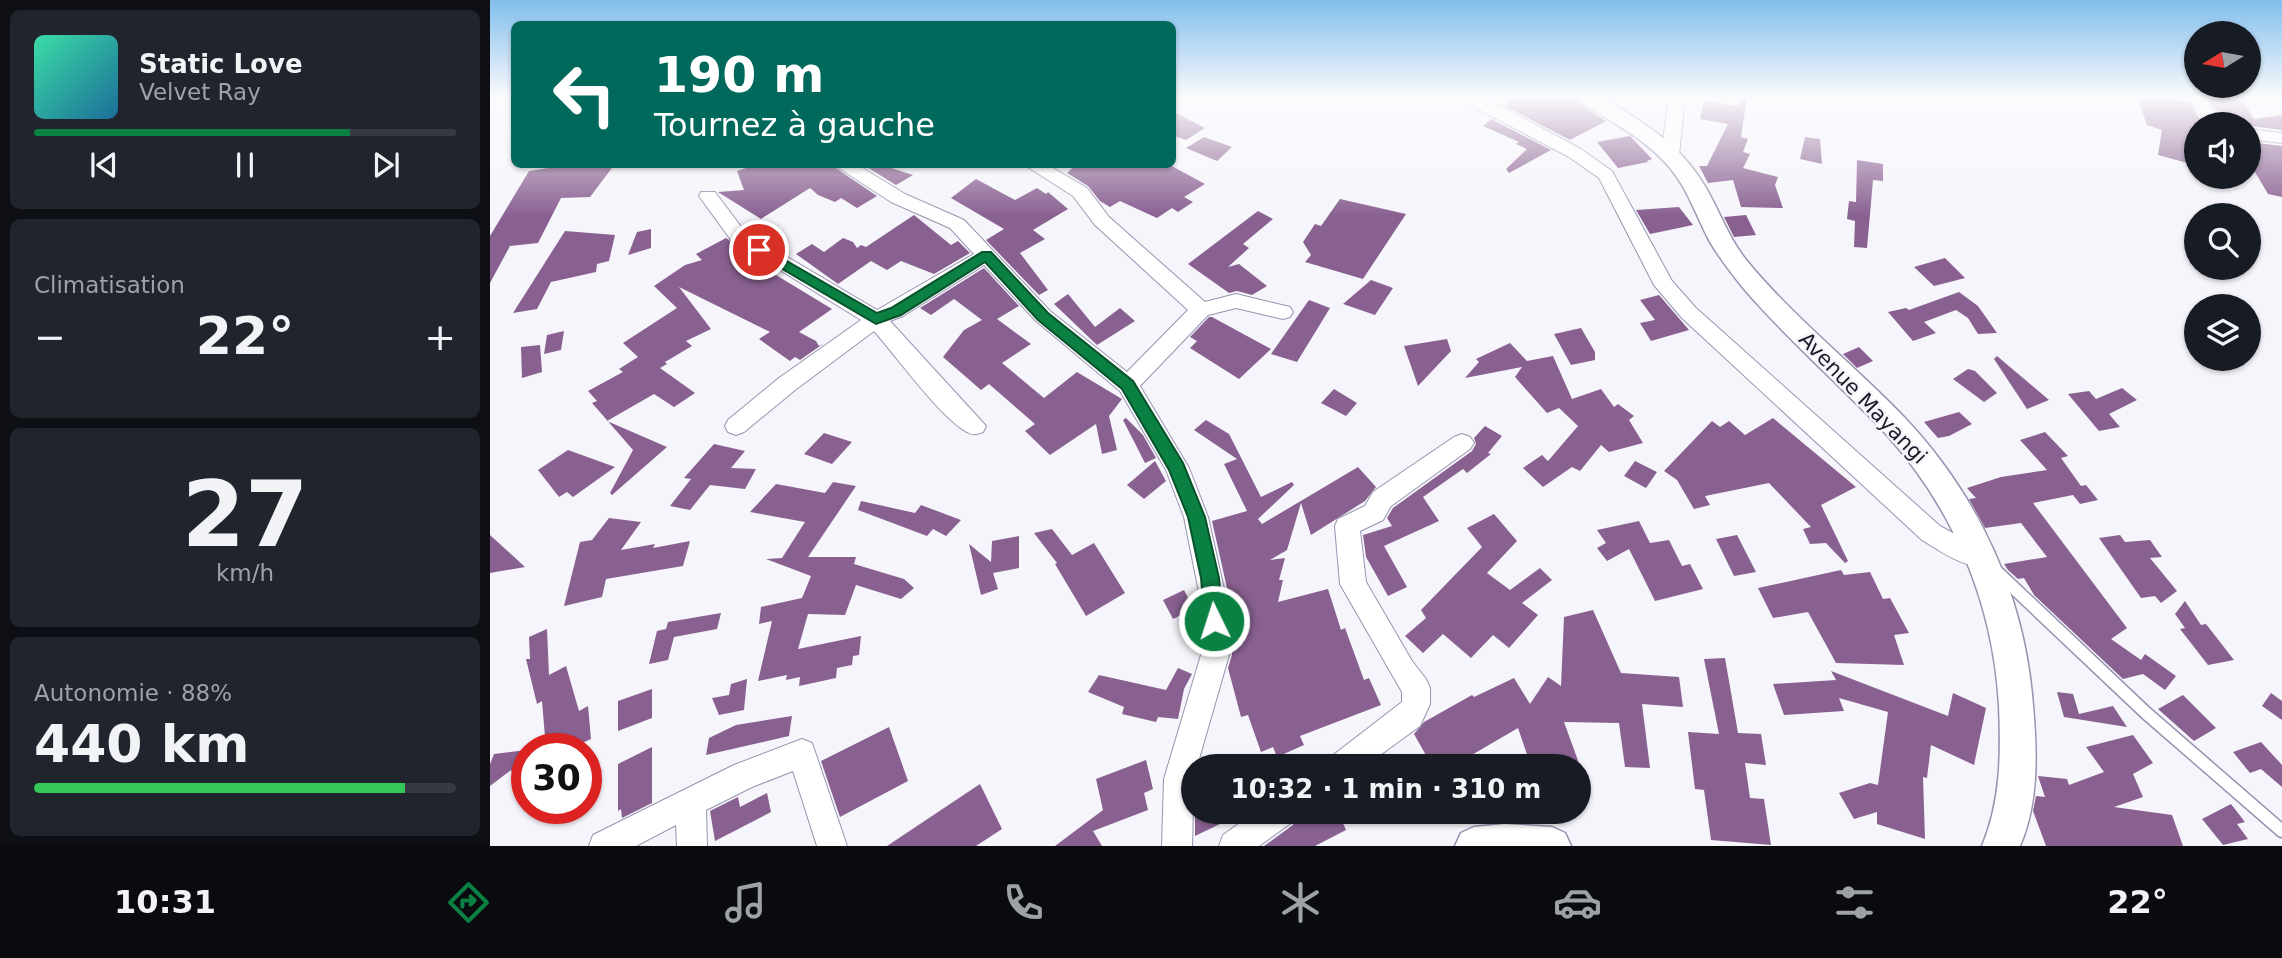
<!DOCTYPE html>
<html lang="fr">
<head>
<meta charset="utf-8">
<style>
  :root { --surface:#171b24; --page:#20242c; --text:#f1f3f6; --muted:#9ea1a6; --line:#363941; --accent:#0b8043 }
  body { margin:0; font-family:"DejaVu Sans",sans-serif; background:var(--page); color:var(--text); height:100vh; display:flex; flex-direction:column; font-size:26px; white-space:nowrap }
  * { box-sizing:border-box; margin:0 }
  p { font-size:23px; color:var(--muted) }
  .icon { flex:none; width:38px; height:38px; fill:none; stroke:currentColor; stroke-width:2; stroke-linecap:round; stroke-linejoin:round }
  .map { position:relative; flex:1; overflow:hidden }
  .drawer { display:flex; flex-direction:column; gap:10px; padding:10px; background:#0d0f14; width:490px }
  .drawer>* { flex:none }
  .hud { position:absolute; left:21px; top:21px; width:665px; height:147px; border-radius:10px; box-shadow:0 2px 5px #0004; background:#00695c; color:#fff; overflow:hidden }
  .needle { width:46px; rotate:259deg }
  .tools { position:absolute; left:1694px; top:21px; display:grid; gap:14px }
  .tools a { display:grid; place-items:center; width:77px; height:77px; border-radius:50%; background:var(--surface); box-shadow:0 2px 5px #0004; font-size:35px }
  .speed { position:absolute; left:21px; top:733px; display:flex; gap:14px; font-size:35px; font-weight:700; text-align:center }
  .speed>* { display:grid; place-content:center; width:91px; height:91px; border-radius:50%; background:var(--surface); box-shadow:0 2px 5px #0004; line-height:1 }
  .speed .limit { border:10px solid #d22; background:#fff; color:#111 }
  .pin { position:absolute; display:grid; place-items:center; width:60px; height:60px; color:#fff; margin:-30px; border:4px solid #fff; border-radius:50%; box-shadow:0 2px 7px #0007 }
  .me { position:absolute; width:77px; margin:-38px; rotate:356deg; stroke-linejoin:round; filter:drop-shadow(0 0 5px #0008) }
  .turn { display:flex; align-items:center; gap:24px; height:147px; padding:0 28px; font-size:32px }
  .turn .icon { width:91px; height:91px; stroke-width:2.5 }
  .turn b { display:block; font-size:49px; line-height:60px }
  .big { font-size:52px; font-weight:600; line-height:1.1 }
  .drawer .card { flex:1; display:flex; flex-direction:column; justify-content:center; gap:10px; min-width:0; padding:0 24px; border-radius:10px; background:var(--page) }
  .drawer .dial { align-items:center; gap:0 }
  .dial b { font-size:91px; line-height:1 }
  .song { display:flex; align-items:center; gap:21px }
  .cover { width:84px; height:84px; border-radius:10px; background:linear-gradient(135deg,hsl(160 70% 55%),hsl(200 70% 35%)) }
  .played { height:7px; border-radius:4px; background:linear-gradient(90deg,var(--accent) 75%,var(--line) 75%) }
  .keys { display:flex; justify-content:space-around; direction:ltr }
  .heat { display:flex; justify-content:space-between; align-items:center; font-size:38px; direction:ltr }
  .charge { height:10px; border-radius:5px; background:linear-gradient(90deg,#34c759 88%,var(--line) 0) }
  .trip { position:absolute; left:691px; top:754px; width:410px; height:70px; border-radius:35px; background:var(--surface); box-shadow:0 2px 5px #0004; font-weight:600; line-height:70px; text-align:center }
  .tab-bar { display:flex; height:112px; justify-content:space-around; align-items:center; background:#090b0e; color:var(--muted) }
  .tab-bar .icon { width:49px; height:49px }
  .tab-bar .current { color:var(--accent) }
  .tab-bar b { font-size:32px; color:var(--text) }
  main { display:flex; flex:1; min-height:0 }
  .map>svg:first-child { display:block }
</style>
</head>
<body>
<main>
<section class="drawer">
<div class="card">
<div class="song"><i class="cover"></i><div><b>Static Love</b><p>Velvet Ray</p></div></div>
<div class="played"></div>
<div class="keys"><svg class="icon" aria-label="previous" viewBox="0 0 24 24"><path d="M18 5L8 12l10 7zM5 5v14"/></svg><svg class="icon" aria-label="pause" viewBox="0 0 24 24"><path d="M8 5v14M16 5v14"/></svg><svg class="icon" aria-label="next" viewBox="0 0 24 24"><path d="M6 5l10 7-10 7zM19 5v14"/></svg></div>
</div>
<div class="card"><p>Climatisation</p>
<div class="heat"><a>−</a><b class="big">22°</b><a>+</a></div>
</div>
<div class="card dial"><b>27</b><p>km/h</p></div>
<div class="card"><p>Autonomie · 88%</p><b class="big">440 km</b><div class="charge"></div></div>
</section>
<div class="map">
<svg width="1792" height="846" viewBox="0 0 1792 846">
  <rect width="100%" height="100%" fill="#f6f5fb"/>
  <!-- building -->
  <g fill="#896191">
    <polygon points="1024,97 1086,97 1093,106 1116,121 1080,140 1015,106"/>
    <polygon points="1253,97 1257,97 1251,137 1258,139 1253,152 1260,154 1253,168 1288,177 1285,185 1293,208 1251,207 1243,180 1218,183 1209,166 1217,166 1238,124 1210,119 1214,100 1248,106"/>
    <polygon points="1647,97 1699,101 1709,118 1720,124 1706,124 1701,164 1668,155 1672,130 1657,125"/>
    <polygon points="1719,98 1753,101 1764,119 1792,115 1792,130 1746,124 1722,106"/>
    <polygon points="682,111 715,128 696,140 682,135"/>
    <polygon points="1001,119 1061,150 1019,173 1016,169 1037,149 1026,144 1029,142 993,126"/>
    <polygon points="1140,136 1162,159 1157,161 1158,162 1128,168 1107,142"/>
    <polygon points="714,137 742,147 727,161 696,148"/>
    <polygon points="1315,137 1330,139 1332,164 1310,159"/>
    <polygon points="1759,142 1792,146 1792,197 1778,194 1759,162"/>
    <polygon points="1367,160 1393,164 1393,181 1383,180 1377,248 1364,247 1365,221 1357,219 1359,201 1366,202"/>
    <polygon points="84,164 125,164 100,197 71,198 48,243 20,246 0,283 0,236 39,171"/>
    <polygon points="268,164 340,164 387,196 367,208 351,198 345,202 328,195 320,188 271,219 228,192 254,190 247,171"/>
    <polygon points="372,164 389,164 423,175 406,185"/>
    <polygon points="586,164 678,164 715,184 694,197 703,202 688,212 682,208 667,218 630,201 620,207 610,201 598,186 577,173"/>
    <polygon points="486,179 525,200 547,188 556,194 558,192 578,209 543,230 555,239 530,253 558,290 549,295 496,240 514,229 461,198"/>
    <polygon points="850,199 916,214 873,279 815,262 821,255 813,242 825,224 831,226"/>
    <polygon points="1189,207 1203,225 1160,234 1146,210"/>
    <polygon points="768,211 783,219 753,244 759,248 738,267 749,264 777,286 762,295 747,291 739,293 698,264"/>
    <polygon points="424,215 461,245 468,241 480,253 444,274 411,261 397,270 381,261 348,284 306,254 322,244 334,252 353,238 363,242 367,248 371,245 376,247"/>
    <polygon points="1256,215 1266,235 1244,237 1234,217"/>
    <polygon points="161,229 161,248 138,255 147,232"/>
    <polygon points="75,231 125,235 119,261 107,264 106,272 61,282 47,309 23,313"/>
    <polygon points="236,238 254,251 250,253 342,309 309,332 326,341 329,346 333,344 310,360 305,357 300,361 269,339 280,332 189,287 221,329 196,341 202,346 175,362 177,364 170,368 205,393 184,407 164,394 117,421 177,447 122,495 120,493 143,450 102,403 107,401 98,391 133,372 129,369 148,357 133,343 187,308 164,286 195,265 212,260 206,254"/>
    <polygon points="1455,258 1475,278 1444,286 1424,267"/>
    <polygon points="494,268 529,306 507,319 541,344 512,363 554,398 587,372 632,399 619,416 627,450 612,454 606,424 560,455 535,431 545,424 499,384 491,390 453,357 474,330 492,320 464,299 441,315 430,308"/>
    <polygon points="881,280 903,288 885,315 853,304"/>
    <polygon points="1469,292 1488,306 1507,333 1488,334 1478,318 1466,310 1434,322 1446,333 1423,341 1398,312 1416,308 1419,310"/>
    <polygon points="578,294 605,327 630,308 645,321 607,345 564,304"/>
    <polygon points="1169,295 1199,330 1161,341 1150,323 1165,320 1150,300"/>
    <polygon points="819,300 840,308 807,362 781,354"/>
    <polygon points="719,317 722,317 781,349 749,379 700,348 707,341 700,337"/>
    <polygon points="1091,328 1105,352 1105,360 1081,365 1064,334"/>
    <polygon points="74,331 71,350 54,354 57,335"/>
    <polygon points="957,339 961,351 928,386 914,346"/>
    <polygon points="1020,343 1037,361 1063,356 1082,399 1111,389 1124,407 1128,404 1144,416 1139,420 1153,443 1119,452 1111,445 1090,471 1082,467 1053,487 1033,468 1052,455 1058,461 1088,426 1069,408 1057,413 1025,377 1032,367 975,378 989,362 986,359"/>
    <polygon points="50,345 52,372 32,378 31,347"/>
    <polygon points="1369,347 1383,361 1367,368 1353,354"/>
    <polygon points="1507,356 1559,400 1537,409 1504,359"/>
    <polygon points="1478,369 1485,371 1507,393 1494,402 1463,379"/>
    <polygon points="1632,388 1647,400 1619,414 1630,427 1609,431 1578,394 1599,391 1606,399"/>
    <polygon points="844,389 867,403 856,416 831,403"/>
    <polygon points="1469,412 1482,424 1459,436 1448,438 1434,422"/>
    <polygon points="636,418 653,435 666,458 655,463 633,420"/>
    <polygon points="1283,418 1366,487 1331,505 1358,561 1355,563 1336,543 1320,544 1313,529 1321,527 1279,483 1215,496 1220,505 1204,509 1187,480 1174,471 1222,421 1230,427 1239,421 1255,435"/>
    <polygon points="716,420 739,434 771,497 802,482 804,485 768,519 772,524 868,467 886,487 875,501 821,535 811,503 797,550 780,560 795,558 789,580 793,580 788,602 838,589 851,630 855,628 874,680 879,678 891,705 810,736 814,745 787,757 783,747 771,752 758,715 751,717 738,668 742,655 741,606 722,521 757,511 734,464 747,459 704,430"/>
    <polygon points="995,426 1012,436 998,453 1001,454 977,473 973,469 933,497 949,521 894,546 917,587 898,596 876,557 873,535 902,526 897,518 903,508 982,451 986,444 984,438"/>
    <polygon points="1555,432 1578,456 1571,458 1591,486 1596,485 1608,500 1590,504 1583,495 1543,503 1637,628 1621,639 1651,660 1655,654 1686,676 1675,690 1653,674 1633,679 1544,595 1534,578 1528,579 1518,570 1514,564 1557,557 1531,523 1495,528 1479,499 1486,498 1477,488 1511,477 1557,470 1530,440"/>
    <polygon points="334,433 362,442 342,464 314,454"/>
    <polygon points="224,444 255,451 241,468 266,469 255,489 220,485 200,510 180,506 201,479 194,478"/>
    <polygon points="78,450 125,467 83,497 77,492 69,497 48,470"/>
    <polygon points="665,461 676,481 654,499 637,485"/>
    <polygon points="1145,461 1167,472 1156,488 1134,476"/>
    <polygon points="343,482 366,486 318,557 366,557 364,564 414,579 424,588 411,599 366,585 355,615 318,614 308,649 371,636 369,655 363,656 362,665 347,668 346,678 309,686 310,677 296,680 297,675 268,681 282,621 269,624 271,607 312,598 321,576 276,559 292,558 315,522 260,512 286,484 335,493"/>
    <polygon points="371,501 425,513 431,505 471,520 456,536 443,529 437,536 368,510"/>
    <polygon points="1004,514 1027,541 997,573 1020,590 1050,568 1062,580 1032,603 1048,615 1019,648 1003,635 981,658 953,634 933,653 915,636 936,618 931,610 992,547 977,528"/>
    <polygon points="119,518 151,522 131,550 165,544 163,548 200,541 193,566 116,579 112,597 74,606 90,542 102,540"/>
    <polygon points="1149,521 1160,543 1179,540 1192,566 1200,564 1213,589 1165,601 1139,549 1117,561 1107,548 1116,543 1107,530"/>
    <polygon points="562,529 582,555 604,543 635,593 596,616 565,564 567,563 544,533"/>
    <polygon points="0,535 22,555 35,567 0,573"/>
    <polygon points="1247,535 1266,572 1244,576 1226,539"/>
    <polygon points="1630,535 1635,542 1660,540 1672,557 1660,558 1687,591 1671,603 1665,596 1651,598 1609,538"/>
    <polygon points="529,536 529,568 503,573 508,589 491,595 479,544 501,562 502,541"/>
    <polygon points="1351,570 1354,575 1380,572 1393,599 1400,598 1419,633 1404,635 1414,665 1346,663 1318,612 1283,618 1268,588"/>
    <polygon points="694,590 704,609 683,619 673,600"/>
    <polygon points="1695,601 1711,625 1716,624 1744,660 1718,665 1690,629 1695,628 1685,614"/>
    <polygon points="1103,610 1131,673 1189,677 1193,707 1152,704 1160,768 1135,767 1129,723 1074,722 1090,766 1041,766 1028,728 980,756 978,754 955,766 942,766 924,734 934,722 982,695 984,697 1024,678 1040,704 1058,677 1071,686 1074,617"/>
    <polygon points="231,613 227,629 184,637 178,660 159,664 167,631 176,629 178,622"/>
    <polygon points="57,629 59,675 76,666 89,711 98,706 101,739 79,749 56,749 52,701 47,704 36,659 40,659 39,637"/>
    <polygon points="1235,658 1248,733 1271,734 1276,765 1255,763 1260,798 1274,799 1281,845 1221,840 1214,790 1205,789 1198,732 1229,734 1214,659"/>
    <polygon points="688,668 702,674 694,689 688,719 668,717 666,722 632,714 634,707 598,692 609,675 676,690"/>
    <polygon points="1341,671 1458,716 1463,693 1496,708 1484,765 1441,745 1437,778 1433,777 1435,839 1387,824 1387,812 1364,819 1349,793 1380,783 1388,785 1398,712 1349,698 1354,711 1294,715 1283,684 1346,680"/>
    <polygon points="257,679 254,710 229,715 222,698 239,695 241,684"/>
    <polygon points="162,689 162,718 128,731 128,701"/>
    <polygon points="1567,692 1583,694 1589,714 1623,706 1637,727 1574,717"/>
    <polygon points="1781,693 1792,701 1792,720 1772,706"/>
    <polygon points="1693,695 1726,728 1704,741 1668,709"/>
    <polygon points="302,716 299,736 216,755 219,738 246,725"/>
    <polygon points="399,727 418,781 350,817 331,761"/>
    <polygon points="1643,735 1663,763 1643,774 1653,797 1624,807 1682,815 1693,846 1556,846 1543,811 1546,796 1555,797 1548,776 1577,779 1579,785 1614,772 1596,747"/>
    <polygon points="1771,742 1792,765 1792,787 1771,769 1760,773 1743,752"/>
    <polygon points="162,747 162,803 132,818 131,809 128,811 128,764"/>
    <polygon points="37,750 37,798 21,770 0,786 0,764 4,754"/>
    <polygon points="656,760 663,789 654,793 658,810 603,831 612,846 565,846 613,810 606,779"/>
    <polygon points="490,784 512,829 486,846 397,846"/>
    <polygon points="277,793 281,812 225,841 220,811 248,797 250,807"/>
    <polygon points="1741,804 1755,822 1747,824 1758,839 1733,845 1712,819"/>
    <polygon points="705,812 755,812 705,836"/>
    <polygon points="807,812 848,812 856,830 825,846 774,846 803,825"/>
  </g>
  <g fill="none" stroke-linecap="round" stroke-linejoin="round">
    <!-- service casing -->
    <g stroke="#9794b0" stroke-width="15">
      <polyline id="service" points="1507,572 1656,713 1792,831"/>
    </g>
    <!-- minor casing -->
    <g stroke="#9794b0" stroke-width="2">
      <g id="minor">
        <path d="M965 97 995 98 1091 149 1122 171 1182 281 1206 308 1450 526 1472 538 1500 549 1504 557 1500 565C1479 572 1450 551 1432 540L1192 318 1164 285 1109 178 1079 157Z"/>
        <polygon points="1179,97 1195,97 1189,155 1180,160 1171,155"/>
        <path d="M1700 97H1716L1720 108 1743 124C1720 125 1708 120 1700 97Z"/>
        <polygon points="1759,129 1792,133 1792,143 1759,139"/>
        <path d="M343 164H366L415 194 474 220 560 311 637 372 698 310 605 225 583 196 533 164H556L597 188 619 217 715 302 746 294 800 307 803 312 800 317 793 319 746 308 718 315 650 386 699 468 718 517 738 607 739 655 707 766H704L702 846H672L674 779 711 655 712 607 694 517 676 470 630 391 546 321 494 265 413 316 400 321 496 426 493 432C488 434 483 436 477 432 451 418 406 356 384 331L305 390 254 432 246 435 238 432 235 426 238 420 289 378 371 320 241 240 209 196 211 192H225L255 232 387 310 484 254 460 228 401 202Z"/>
        <polygon points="972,434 980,437 984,443 980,449 901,506 893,520 870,531 876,582 922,661 936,679 940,688 940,704 930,726 875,766 838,766 842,756 912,702 912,692 850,584 845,526 848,519 875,506 883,492 964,437"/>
        <polygon points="312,739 322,743 357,846 327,846 303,771 262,787 216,810 217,846 187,846 186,825 146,846 99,846 103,835 244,765"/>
        <polygon points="765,812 805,812 801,823 769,846 729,846 733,835"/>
      </g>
    </g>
    <!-- tertiary casing -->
    <g stroke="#9794b0" stroke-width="3">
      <g id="tertiary">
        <path d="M1088 97C1117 97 1122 103 1145 118 1175 137 1198 157 1216 188 1230 212 1239 239 1257 261 1304 318 1363 364 1414 417 1489 496 1535 597 1543 705 1547 752 1549 802 1530 846H1492C1511 801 1511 754 1509 705 1503 603 1464 509 1395 433 1349 384 1298 340 1254 289 1242 274 1230 259 1220 242 1207 218 1198 189 1180 168 1163 147 1140 133 1118 119 1108 112 1095 107 1088 97Z"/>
        <polygon points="1015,824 1062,827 1075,833 1081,846 965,846 971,833 984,827"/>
      </g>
    </g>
    <!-- service -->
    <use href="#service" stroke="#fff" stroke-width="12"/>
    <!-- minor -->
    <use href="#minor" fill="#fff" fill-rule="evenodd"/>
    <!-- tertiary -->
    <use href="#tertiary" fill="#fff" fill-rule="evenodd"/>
  </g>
  <!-- sky -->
  <linearGradient id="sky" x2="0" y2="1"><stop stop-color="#81beec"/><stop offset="0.45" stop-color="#fbfafd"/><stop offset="1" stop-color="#fbfafd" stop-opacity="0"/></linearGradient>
  <rect width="1792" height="216" fill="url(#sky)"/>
  <!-- route -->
  <polygon fill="#0b8043" stroke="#07532c" stroke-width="2" points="269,245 387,313 401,308 492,252 501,252 558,313 643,381 693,463 715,517 729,578 733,621 731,626 724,629 717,626 715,621 711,578 698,517 679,470 632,389 548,320 495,262 411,315 386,324 265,253 263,250"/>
  <g text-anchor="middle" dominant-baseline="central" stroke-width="5" stroke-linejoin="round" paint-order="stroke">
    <!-- street labels -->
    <g font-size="21" fill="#1c1b26" stroke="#f6f5fb">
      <text transform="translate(1373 398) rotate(46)">Avenue Mayangi</text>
    </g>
  </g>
</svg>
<div class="tools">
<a><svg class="needle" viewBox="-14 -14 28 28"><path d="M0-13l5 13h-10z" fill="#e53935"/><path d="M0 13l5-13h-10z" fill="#9ea1a6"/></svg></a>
<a><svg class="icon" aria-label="sound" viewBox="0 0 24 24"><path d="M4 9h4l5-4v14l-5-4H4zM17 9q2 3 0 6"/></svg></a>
<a><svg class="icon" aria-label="search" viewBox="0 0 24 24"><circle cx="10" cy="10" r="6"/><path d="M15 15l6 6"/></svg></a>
<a><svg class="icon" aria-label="layers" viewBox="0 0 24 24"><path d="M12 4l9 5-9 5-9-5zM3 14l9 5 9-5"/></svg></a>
</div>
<div class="speed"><div class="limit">30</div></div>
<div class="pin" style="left:269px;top:250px;background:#d93025"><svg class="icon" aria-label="arrive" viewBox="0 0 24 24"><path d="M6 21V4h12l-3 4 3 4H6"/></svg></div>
<svg class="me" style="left:724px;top:621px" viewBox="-20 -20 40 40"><circle r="17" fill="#0b8043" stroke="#fff" stroke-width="3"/><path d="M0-11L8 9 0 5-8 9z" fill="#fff"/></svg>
<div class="trip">10:32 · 1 min · 310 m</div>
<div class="hud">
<div class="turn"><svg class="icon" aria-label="left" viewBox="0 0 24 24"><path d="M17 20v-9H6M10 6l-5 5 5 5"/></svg><div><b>190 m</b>Tournez à gauche</div></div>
</div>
</div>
</main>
<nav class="tab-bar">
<b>10:31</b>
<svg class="icon current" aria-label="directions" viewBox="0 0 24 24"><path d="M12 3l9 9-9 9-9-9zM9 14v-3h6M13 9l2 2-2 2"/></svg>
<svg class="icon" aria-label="music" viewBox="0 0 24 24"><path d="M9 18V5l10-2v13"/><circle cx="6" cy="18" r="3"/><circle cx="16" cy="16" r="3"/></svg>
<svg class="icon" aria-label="phone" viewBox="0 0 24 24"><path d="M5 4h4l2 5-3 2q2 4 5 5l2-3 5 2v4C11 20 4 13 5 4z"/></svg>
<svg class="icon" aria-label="climate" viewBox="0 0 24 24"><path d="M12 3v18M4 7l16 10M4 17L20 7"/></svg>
<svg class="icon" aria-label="car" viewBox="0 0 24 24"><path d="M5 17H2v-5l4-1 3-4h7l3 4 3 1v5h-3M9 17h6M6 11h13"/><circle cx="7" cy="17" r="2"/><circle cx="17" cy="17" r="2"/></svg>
<svg class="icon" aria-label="filters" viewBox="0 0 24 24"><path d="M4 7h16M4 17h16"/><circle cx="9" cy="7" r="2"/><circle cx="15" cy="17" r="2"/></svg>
<b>22°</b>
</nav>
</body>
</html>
